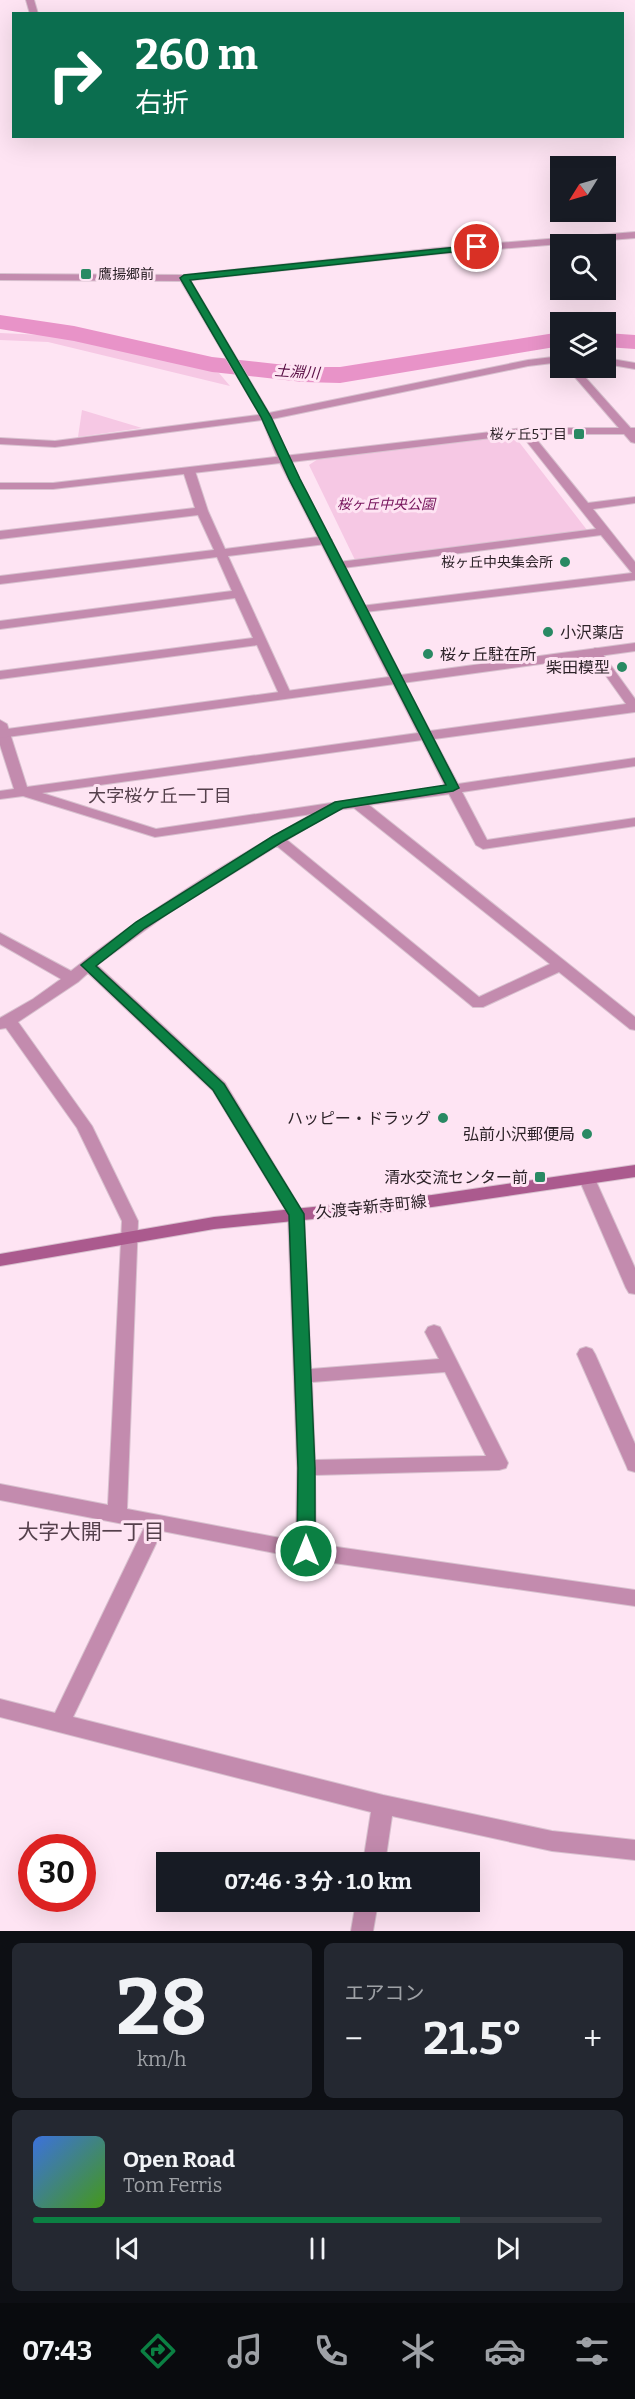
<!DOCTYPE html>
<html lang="ja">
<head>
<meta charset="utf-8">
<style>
  :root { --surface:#171b24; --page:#242831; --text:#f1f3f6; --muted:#9ea1a6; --line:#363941; --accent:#0b8043 }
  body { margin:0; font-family:Bitter,"Noto Sans JP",serif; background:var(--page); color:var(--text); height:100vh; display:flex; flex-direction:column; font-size:22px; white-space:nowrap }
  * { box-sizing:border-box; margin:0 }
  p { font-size:20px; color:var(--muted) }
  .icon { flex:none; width:33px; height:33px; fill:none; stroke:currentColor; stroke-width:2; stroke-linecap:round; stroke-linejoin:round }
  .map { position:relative; height:1931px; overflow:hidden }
  .drawer { display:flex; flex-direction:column; gap:12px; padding:12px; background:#0d0f14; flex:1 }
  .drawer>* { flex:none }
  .banner { position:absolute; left:12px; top:12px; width:612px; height:126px; border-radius:0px; box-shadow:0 6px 24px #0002; background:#0b6e4f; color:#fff; overflow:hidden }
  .needle { width:39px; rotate:233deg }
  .buttons { position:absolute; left:550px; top:156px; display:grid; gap:12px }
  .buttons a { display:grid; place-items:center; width:66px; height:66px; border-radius:0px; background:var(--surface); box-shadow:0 6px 24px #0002; font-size:30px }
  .speed { position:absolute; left:18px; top:1834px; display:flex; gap:12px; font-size:30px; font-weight:700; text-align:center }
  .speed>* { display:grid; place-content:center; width:78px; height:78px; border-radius:50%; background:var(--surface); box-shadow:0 6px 24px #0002; line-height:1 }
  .speed .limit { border:9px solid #d22; background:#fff; color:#111 }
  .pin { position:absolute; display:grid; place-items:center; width:51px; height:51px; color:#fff; margin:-26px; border:3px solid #fff; border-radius:50%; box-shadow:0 2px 6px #0007 }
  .me { position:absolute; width:66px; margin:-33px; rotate:0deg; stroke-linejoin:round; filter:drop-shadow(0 0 4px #0008) }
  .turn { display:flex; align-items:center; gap:21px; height:126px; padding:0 24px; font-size:27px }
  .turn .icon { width:78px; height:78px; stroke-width:2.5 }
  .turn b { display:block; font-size:42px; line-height:51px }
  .big { font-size:45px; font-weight:700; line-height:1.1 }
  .drawer .widget { flex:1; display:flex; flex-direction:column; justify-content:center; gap:9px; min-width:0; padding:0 21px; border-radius:9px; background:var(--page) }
  .drawer .dial { align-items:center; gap:0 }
  .dial b { font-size:78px; line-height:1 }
  .song { display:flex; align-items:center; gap:18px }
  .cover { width:72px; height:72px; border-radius:9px; background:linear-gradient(135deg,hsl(220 70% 55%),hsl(100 70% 35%)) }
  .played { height:6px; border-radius:3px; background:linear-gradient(90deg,var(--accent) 75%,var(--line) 75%) }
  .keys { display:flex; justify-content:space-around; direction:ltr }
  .heat { display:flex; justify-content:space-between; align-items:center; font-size:33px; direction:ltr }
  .drawer .tiles { flex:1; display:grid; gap:12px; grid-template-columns:1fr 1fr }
  .widget:last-child { grid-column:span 2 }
  .trip { position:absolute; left:156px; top:1852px; width:324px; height:60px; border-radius:0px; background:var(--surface); box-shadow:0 6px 24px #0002; font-weight:700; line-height:60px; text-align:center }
  .tabs { display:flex; height:96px; justify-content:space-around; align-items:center; background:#090b0e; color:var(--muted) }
  .tabs .icon { width:42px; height:42px }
  .tabs .active { color:var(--accent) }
  .tabs b { font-size:27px; color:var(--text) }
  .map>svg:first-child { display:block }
</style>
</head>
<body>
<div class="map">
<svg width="635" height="1931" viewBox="0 0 635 1931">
  <rect width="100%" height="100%" fill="#fee4f3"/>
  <!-- green -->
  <g fill="#f6c8e4">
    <polygon points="0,333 65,336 219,373 230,386 48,342 0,340"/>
    <polygon points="82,410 142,428 78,437"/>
    <polygon points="503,436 519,442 587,530 355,560 309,465 318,459"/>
  </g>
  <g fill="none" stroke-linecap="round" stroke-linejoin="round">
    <!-- river -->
    <g fill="#e893c8" fill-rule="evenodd">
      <polygon points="0,315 74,326 212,357 303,367 340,367 561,332 561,346 340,383 303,382 212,372 74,341 0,329"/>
      <polygon points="606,333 635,335 635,349 606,347"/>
    </g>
    <!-- minor casing -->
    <g stroke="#d8c1cf" stroke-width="2">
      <g id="minor">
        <polygon points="26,0 34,0 38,14 30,14"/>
        <polygon points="184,275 189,278 269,413 528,360 561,356 561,362 528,366 272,419 290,459 284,462 278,459 261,417 179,278"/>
        <polygon points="606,358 635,363 635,369 606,364"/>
        <polygon points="567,368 577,368 635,433 635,443 631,442"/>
        <polygon points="524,428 528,429 588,503 635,497 635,503 593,509 635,562 635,580 357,613 357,607 361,606 632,573 601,535 335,569 333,566 339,562 596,529 520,433 519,431"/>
        <polygon points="189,468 195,471 208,511 225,549 326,536 332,540 326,544 228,556 291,694 290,697 285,698 279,694 257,645 0,679 0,671 253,638 235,598 0,629 0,621 232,591 217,557 0,584 0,576 214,550 198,515 0,539 0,531 195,508 183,471"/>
        <path d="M595 648 599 649 635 699V712L434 739 458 784 635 758V766L462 792 487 840 635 818V826L483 849 476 845 449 794 369 805 635 1017V1030L630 1029 559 972 483 1007H473L277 846 170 912 97 965 225 1083 304 1214 311 1369 439 1359 425 1332 428 1327 434 1325 440 1327 508 1463 506 1468 499 1470 315 1475 316 1544 635 1590V1606L306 1559 162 1531 73 1717 383 1795 552 1831 635 1840V1860L552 1851 392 1816 385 1863H363L371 1812 0 1717V1699L55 1713 144 1528 0 1500V1484L108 1505 122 1221 77 1128 6 1028 0 1029V1018L33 999 61 979 0 944V933L71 971C146 911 228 862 312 814L155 837 23 796 0 799V791L14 789 0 745V720L7 724 27 787 418 733 391 680 397 676 403 680 430 731 626 704 589 652ZM422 740 445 786 156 829 42 793ZM354 808 550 964 479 997 287 840 336 810ZM88 973 213 1091 288 1214 297 1468 296 1541 127 1509 138 1221 92 1126 18 1022 78 982ZM445 1372 486 1456 315 1460 312 1382Z"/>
        <polygon points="587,1173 593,1175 595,1179 635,1268 635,1294 629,1293 626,1288 579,1179 581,1175"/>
        <polygon points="586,1347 592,1349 595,1354 635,1444 635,1472 628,1470 626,1465 577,1354 580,1349"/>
        <polygon points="356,1902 378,1902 373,1931 351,1931"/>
      </g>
    </g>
    <!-- tertiary casing -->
    <g stroke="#d8c1cf" stroke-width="2">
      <g id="tertiary">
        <polygon points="635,232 635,238 437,254 184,281 0,280 0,274 184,275 437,248"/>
        <polygon points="266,414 270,415 270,419 55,447 0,444 0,438 55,441"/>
        <polygon points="524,428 635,428 635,434 524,434 291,462 401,675 635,643 635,651 0,738 0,730 389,677 280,463 53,489 0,489 0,483 53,483"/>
      </g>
    </g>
    <!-- secondary casing -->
    <g stroke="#d8c1cf" stroke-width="2">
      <polygon id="secondary" points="635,1165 635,1177 432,1207 214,1229 0,1266 0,1254 214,1217 432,1195"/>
    </g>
    <!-- minor -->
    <use href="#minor" fill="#c38bae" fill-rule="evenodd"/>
    <!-- tertiary -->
    <use href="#tertiary" fill="#c38bae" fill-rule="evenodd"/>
    <!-- secondary -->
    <use href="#secondary" fill="#ab5a8e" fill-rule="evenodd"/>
  </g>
  <!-- route -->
  <polygon fill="#0b8043" stroke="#07532c" stroke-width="1.5" points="477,245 481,247 480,249 190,280 271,417 300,479 459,788 453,791 343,808 282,842 145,928 96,966 224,1084 304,1214 315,1468 315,1551 312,1556 306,1558 300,1556 297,1551 298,1468 289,1215 213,1090 81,965 136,922 273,836 335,802 446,785 289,479 261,417 180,278 184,275"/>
  <!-- markers -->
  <g fill="#298963" stroke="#fee4f3" stroke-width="2">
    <rect x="80" y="268" width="12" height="12" rx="3"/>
    <rect x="573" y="428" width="12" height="12" rx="3"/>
    <circle cx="565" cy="562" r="6"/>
    <circle cx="548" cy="632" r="6"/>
    <circle cx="428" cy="654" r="6"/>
    <circle cx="622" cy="667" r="6"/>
    <circle cx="443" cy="1118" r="6"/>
    <circle cx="587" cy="1134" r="6"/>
    <rect x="534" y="1171" width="12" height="12" rx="3"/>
  </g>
  <g text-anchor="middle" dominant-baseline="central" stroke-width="6" stroke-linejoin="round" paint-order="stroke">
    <!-- far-poi labels -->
    <g font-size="14" fill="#2d2329" stroke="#fee4f3" text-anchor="end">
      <text x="98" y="274" text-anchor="start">鷹揚郷前</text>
      <text x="567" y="434">桜ヶ丘5丁目</text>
      <text x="553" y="562">桜ヶ丘中央集会所</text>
    </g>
    <!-- far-park labels -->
    <g font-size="14" font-style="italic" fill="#75125a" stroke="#fee4f3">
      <text x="386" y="504">桜ヶ丘中央公園</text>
    </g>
    <!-- far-water labels -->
    <g font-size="15" font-style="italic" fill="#590e44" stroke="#fee4f3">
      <text transform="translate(297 372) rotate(4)">土淵川</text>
    </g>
    <!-- poi labels -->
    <g font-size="16" fill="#2d2329" stroke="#fee4f3" text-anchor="end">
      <text x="560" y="632" text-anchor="start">小沢薬店</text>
      <text x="440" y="654" text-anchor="start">桜ヶ丘駐在所</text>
      <text x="610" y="667">柴田模型</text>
      <text x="431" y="1118">ハッピー・ドラッグ</text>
      <text x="575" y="1134">弘前小沢郵便局</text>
      <text x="528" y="1177">清水交流センター前</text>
    </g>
    <!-- street labels -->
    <g font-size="16" fill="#2d2329" stroke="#fee4f3">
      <text transform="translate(371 1207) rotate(-6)">久渡寺新寺町線</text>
    </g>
    <!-- neighbourhood labels -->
    <g font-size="18" fill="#55404c" stroke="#fee4f3">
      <text x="160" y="796">大字桜ケ丘一丁目</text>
    </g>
    <!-- near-neighbourhood labels -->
    <g font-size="21" fill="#55404c" stroke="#fee4f3">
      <text x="91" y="1532">大字大開一丁目</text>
    </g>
  </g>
</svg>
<div class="buttons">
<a><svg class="needle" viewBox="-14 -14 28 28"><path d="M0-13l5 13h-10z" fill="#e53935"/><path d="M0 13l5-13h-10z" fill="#9ea1a6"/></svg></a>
<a><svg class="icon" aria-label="search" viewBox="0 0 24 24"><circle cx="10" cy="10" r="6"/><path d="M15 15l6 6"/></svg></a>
<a><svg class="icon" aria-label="layers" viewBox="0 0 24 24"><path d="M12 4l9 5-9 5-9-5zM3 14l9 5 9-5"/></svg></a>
</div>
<div class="speed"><div class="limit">30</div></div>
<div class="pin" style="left:477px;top:247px;background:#d93025"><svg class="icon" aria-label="arrive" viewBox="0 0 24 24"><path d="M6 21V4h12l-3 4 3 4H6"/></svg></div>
<svg class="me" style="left:306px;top:1551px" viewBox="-20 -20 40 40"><circle r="17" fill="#0b8043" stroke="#fff" stroke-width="3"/><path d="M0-11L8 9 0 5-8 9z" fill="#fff"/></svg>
<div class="trip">07:46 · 3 分 · 1.0 km</div>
<div class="banner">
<div class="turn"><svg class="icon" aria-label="right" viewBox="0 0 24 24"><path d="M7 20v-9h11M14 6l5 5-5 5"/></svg><div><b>260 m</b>右折</div></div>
</div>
</div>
<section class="drawer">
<div class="tiles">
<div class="widget dial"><b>28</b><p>km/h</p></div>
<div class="widget"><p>エアコン</p>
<div class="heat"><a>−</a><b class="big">21.5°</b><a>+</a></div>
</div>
<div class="widget">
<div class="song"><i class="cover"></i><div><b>Open Road</b><p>Tom Ferris</p></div></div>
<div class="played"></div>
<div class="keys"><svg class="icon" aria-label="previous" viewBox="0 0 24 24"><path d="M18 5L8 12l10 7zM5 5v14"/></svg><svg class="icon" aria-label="pause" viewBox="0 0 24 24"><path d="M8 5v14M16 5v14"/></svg><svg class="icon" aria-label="next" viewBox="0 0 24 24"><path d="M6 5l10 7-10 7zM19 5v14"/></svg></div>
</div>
</div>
</section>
<nav class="tabs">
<b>07:43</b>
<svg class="icon active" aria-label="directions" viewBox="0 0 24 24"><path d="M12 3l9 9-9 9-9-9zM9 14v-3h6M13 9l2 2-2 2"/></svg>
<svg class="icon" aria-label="music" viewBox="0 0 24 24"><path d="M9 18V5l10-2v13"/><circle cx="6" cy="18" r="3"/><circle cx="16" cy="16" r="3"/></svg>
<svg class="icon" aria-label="phone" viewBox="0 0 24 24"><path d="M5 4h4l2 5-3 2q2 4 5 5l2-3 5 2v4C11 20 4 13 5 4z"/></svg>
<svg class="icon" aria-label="climate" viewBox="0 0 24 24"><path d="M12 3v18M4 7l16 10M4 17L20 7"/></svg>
<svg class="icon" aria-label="car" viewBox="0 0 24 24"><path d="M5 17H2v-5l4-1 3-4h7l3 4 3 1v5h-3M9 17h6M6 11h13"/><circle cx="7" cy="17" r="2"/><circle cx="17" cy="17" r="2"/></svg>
<svg class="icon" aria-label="filters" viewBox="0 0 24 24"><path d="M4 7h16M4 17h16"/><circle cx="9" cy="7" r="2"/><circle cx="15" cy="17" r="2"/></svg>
</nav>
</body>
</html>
